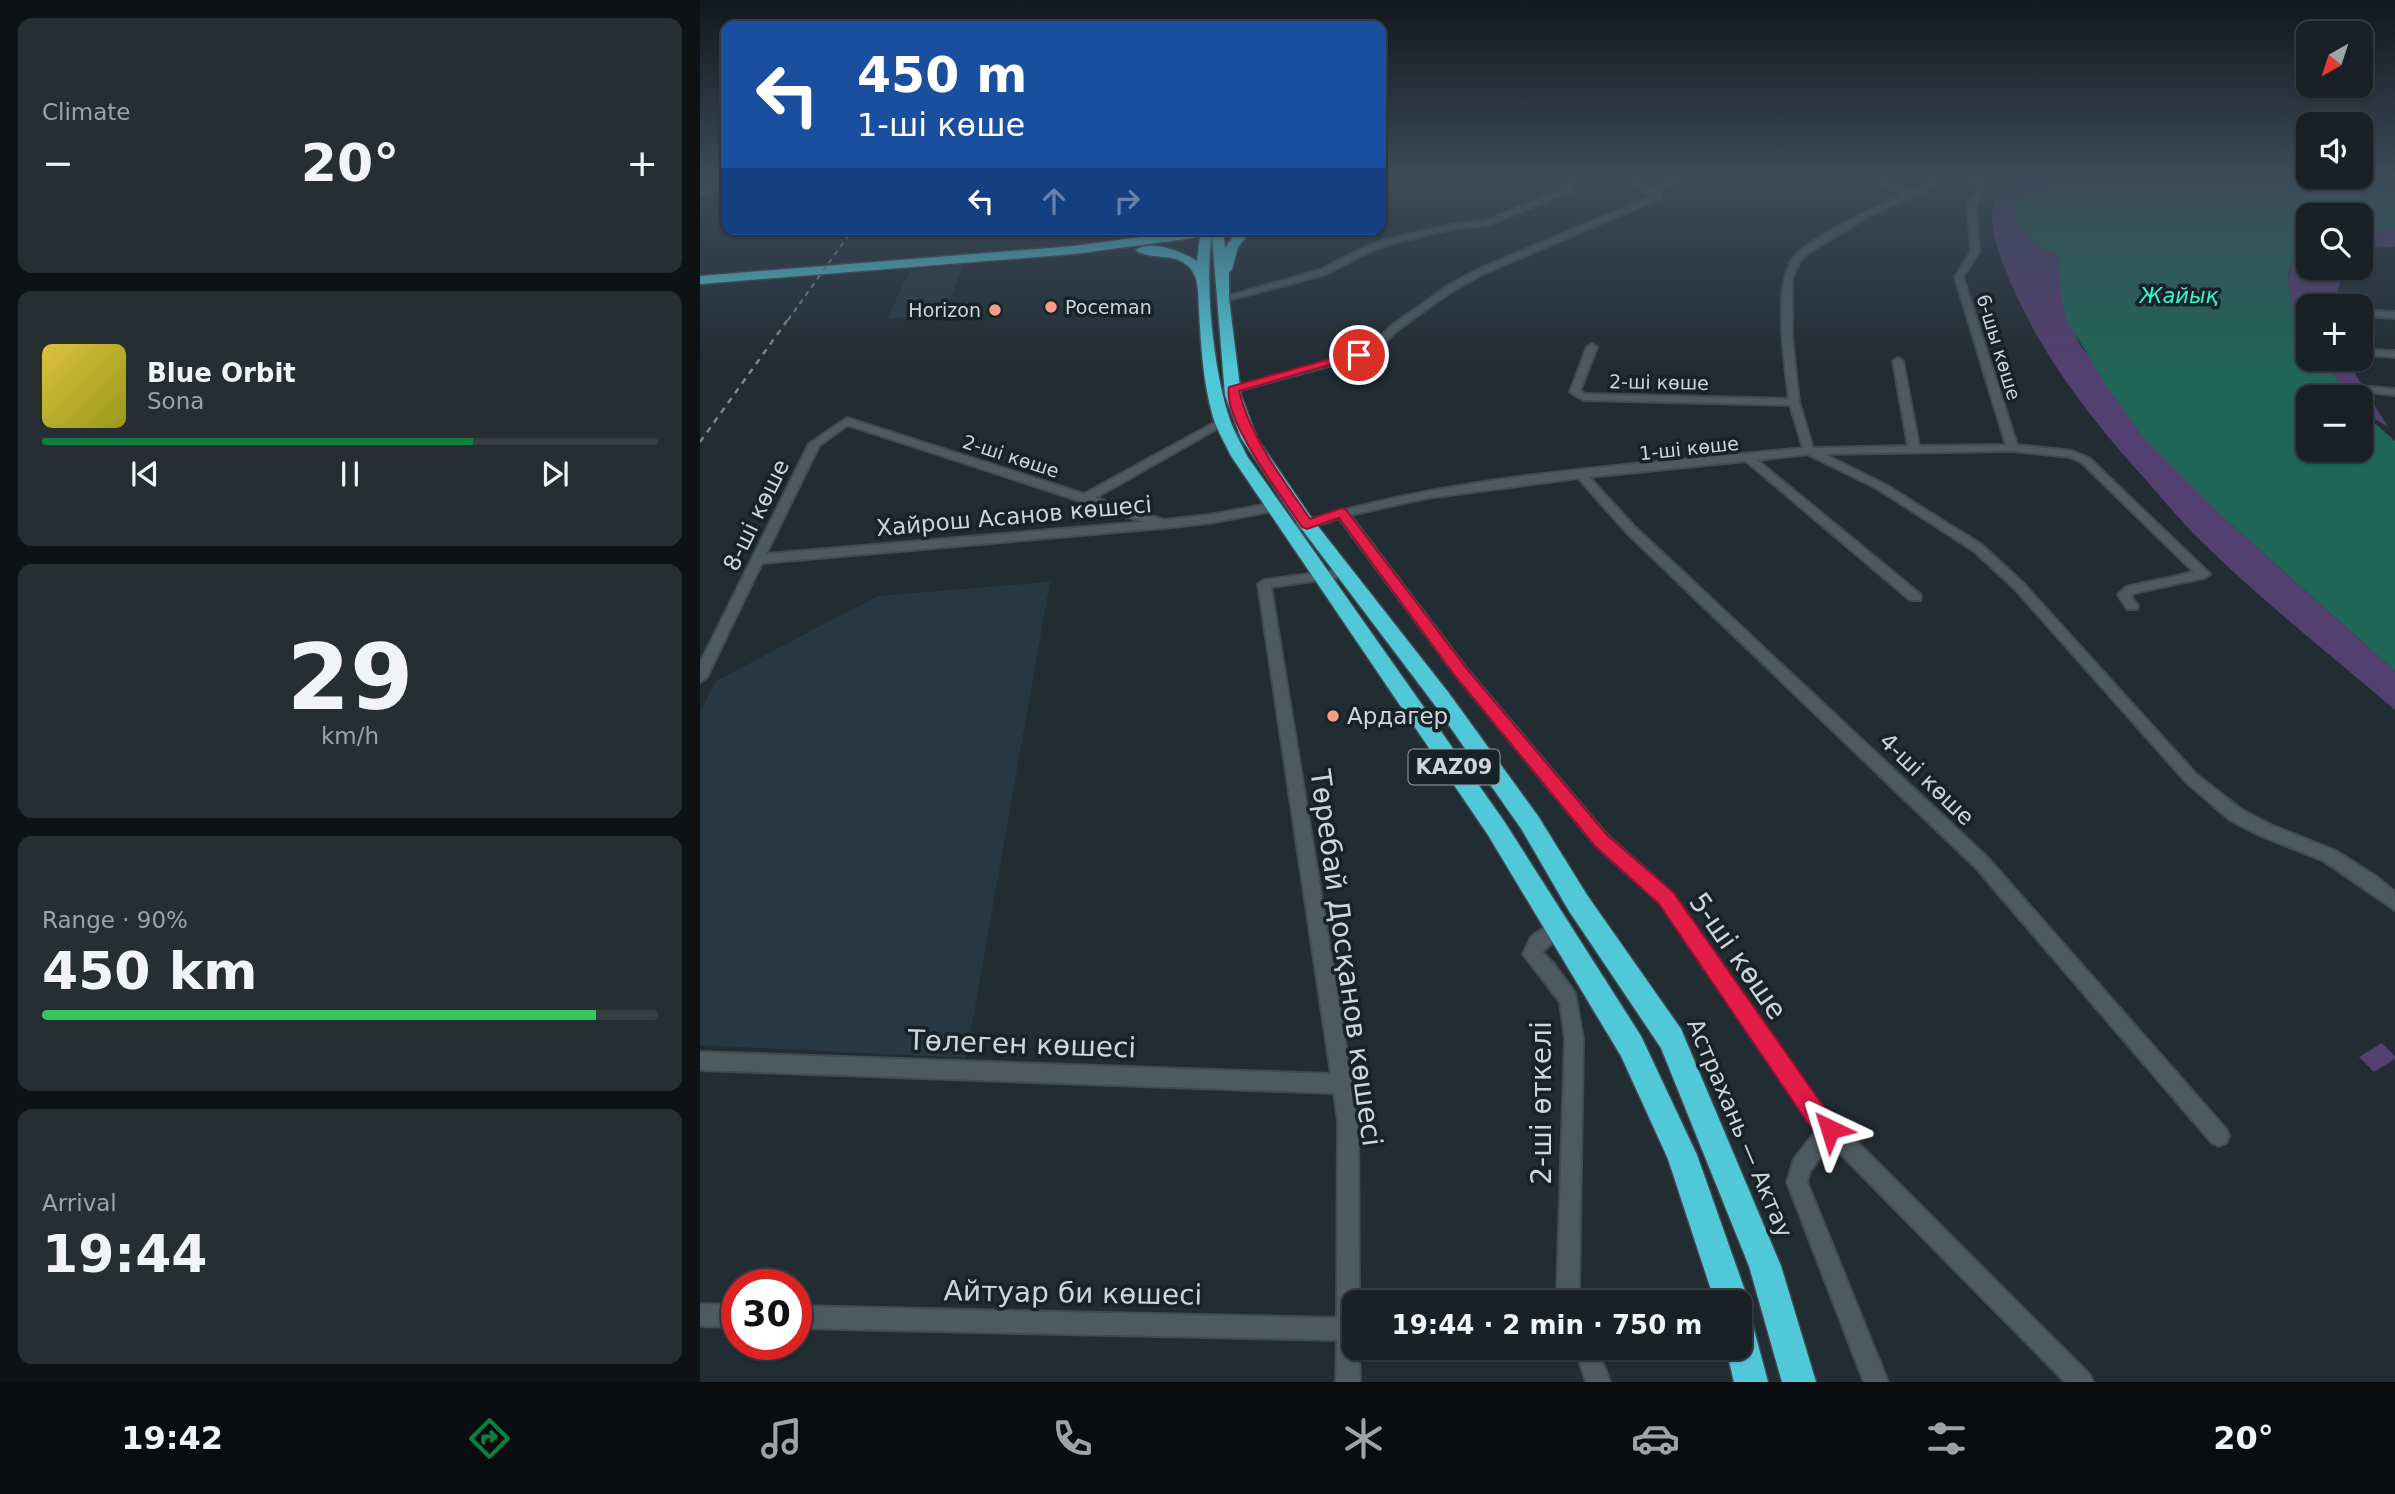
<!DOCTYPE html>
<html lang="en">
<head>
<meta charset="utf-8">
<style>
  :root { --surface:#192126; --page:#262e32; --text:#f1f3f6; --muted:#9fa3a7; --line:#373e43; --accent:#0b8043 }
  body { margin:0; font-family:"DejaVu Sans",sans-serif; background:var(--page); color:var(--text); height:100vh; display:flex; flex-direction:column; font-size:26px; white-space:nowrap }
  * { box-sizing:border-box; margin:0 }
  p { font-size:23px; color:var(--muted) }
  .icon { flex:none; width:38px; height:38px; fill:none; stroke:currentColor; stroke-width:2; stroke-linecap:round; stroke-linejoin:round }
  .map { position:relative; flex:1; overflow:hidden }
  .drawer { display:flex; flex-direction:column; gap:18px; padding:18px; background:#0e1215; width:700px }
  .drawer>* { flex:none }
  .top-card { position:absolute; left:21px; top:21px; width:665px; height:214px; border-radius:14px; box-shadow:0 2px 5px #0004,0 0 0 2px var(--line); background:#1a4fa0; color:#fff; overflow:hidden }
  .needle { width:46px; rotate:219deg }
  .tools { position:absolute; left:1596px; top:21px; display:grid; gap:14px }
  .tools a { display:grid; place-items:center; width:77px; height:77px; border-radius:14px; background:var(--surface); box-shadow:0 2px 5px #0004,0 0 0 2px var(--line); font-size:35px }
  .speed { position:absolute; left:21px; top:1269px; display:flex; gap:14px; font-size:35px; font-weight:700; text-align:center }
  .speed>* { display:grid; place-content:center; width:91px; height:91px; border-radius:50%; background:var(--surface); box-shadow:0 2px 5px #0004,0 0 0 2px var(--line); line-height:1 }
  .speed .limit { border:10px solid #d22; background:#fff; color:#111 }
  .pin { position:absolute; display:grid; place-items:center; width:60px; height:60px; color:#fff; margin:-30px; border:4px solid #fff; border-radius:50%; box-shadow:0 2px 7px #0007 }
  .me { position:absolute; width:77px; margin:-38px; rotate:319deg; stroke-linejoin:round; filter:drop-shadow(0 0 5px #0008) }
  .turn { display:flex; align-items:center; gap:24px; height:147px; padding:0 21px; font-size:32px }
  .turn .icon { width:91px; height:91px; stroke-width:2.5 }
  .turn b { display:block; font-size:49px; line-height:60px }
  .lanes { display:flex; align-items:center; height:66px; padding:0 21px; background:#0003; justify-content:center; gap:35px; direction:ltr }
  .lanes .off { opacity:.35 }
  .big { font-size:52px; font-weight:700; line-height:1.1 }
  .drawer .card { flex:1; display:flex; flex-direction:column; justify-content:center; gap:10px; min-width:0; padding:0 24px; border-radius:14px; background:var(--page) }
  .drawer .dial { align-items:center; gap:0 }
  .dial b { font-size:91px; line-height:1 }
  .song { display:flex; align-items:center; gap:21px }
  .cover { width:84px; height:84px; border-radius:10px; background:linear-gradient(135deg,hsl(50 70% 55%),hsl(60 70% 35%)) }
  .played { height:7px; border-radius:4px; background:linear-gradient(90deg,var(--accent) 70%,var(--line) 70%) }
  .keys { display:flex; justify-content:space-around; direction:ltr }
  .heat { display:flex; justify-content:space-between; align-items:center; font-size:38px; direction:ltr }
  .charge { height:10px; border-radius:5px; background:linear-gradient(90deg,#34c759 90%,var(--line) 0) }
  .trip { position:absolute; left:642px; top:1290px; width:410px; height:70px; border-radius:14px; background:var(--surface); box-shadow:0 2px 5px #0004,0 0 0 2px var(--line); font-weight:700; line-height:70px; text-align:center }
  .tabs { display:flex; height:112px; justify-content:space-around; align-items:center; background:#0a0d0f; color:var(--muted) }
  .tabs .icon { width:49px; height:49px }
  .tabs .current { color:var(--accent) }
  .tabs b { font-size:32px; color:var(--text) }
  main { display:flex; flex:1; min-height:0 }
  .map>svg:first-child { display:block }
</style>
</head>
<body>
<main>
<section class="drawer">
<div class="card"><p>Climate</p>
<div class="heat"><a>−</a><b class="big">20°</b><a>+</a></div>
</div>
<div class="card">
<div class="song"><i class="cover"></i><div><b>Blue Orbit</b><p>Sona</p></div></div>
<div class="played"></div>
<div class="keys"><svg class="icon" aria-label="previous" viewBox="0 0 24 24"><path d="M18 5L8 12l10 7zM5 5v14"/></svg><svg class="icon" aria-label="pause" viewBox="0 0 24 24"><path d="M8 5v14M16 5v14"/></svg><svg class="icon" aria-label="next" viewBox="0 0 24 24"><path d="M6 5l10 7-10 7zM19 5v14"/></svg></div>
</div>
<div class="card dial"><b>29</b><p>km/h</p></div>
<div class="card"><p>Range · 90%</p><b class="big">450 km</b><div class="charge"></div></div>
<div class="card"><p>Arrival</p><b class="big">19:44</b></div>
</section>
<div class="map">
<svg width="1695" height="1382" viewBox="0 0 1695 1382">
  <rect width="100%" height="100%" fill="#212c33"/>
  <!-- built -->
  <g fill="#283843">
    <polygon points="263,265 245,313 187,319 210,270"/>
    <polygon points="350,582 266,1058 0,1045 0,713 16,681 178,596"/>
  </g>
  <!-- green -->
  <g fill="#543f71">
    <path d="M1335 180 1384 182 1343 187 1319 200C1319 207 1317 217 1319 224 1324 245 1352 245 1361 262 1358 295 1367 320 1382 348L1525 519 1695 671V710C1631 655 1563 602 1503 543 1479 520 1458 493 1436 469 1380 406 1332 341 1302 261 1287 219 1282 188 1335 180Z"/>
    <polygon points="1688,227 1695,227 1695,247 1661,246 1661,232"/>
    <path d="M1608 236V268H1645L1634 302 1635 306H1608V340C1585 296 1578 279 1608 236Z"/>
    <polygon points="1622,359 1646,359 1688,427 1661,411 1661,397 1650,397"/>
    <polygon points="1682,1043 1695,1056 1695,1059 1674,1072 1659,1057"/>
  </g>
  <!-- water -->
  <path fill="#206657" d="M1384 182 1695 187V227L1663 232 1661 215H1608C1608 222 1610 231 1608 237 1601 253 1588 261 1588 281 1588 311 1608 329 1608 359H1622L1650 397H1608V450H1661V411L1695 441V671L1525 519 1444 438 1407 387 1366 319 1361 293 1359 258C1350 249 1336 246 1327 237 1322 233 1318 224 1316 218 1306 186 1365 183 1384 182Z"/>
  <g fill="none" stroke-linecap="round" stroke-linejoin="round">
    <!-- street casing -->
    <g stroke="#414a50" stroke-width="4">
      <g id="street">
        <polygon points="874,176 882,176 874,181 872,191 788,225 756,228 693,243 671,251 626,274 522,302 518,299 620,270 665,247 688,239 756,224 784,221 866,188 867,180"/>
        <polygon points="922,176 930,176 951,189 982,176 991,176 956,192 961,194 961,198 785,273 755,289 696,331 680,348 662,357 533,392 528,389 656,353 674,344 690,327 749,285 779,269 952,196"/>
        <path d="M1170 176H1178L1209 192 1230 182 1233 176H1267L1286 184 1276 205 1279 252 1263 277 1317 445 1372 451 1389 458 1510 574 1504 578 1434 593 1431 596 1438 606 1437 609H1427L1418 595 1426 587 1494 572 1381 462 1370 457 1312 451 1124 454 1186 485 1282 545 1323 583 1496 774 1542 810 1571 825 1636 851 1677 877 1695 892V910L1624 861 1559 835 1530 820 1486 782 1315 589 1274 551 1178 489 1107 454 1057 460 1220 594 1221 597 1220 600H1210L1046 461 889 477 935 527 1288 858 1526 1129 1529 1136 1526 1143 1519 1146 1512 1143 1276 868 927 533 878 478 727 498 650 515 767 669 907 835 972 893 1123 1108 1389 1374 1393 1382H1365L1131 1144 1110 1171 1107 1182 1188 1382H1164L1087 1182 1094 1159 1117 1130 1109 1122 960 903 895 845 757 677 639 518 590 534 584 530 586 527C752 473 930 466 1103 448L1090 405 883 400 870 392 887 347 892 344 897 347 880 391 885 394 1089 399C1085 364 1073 289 1092 260 1105 239 1179 206 1203 195ZM1240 179 1267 181 1279 186 1268 205 1271 252 1255 277 1306 445 1219 446 1203 361 1198 358 1193 361 1208 446 1113 448 1099 402 1092 337V278L1100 261 1108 253 1169 216 1236 186Z"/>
        <polygon points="26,184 26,188 0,193 0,189"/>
        <polygon points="1661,310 1695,312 1695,318 1661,316"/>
        <polygon points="1671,350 1695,351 1695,357 1668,355 1666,353"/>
        <polygon points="1670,387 1695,389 1695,395 1666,392 1666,388"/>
        <path d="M147 418 384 494 523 418 527 419V423L395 498 464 520 509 515 573 503 579 507 573 511 509 523 463 528 62 563 7 677 0 682V663L109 444ZM148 425 444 522 66 554 119 446Z"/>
        <polygon points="645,569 651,573 649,576 571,587 658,1121 659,1302 654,1302 654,1348 659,1348 660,1382 636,1382 637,1340 96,1328 96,1306 637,1318 638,1121 634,1093 0,1070 0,1052 631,1074 558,584 564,580"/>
        <polygon points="857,919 863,921 866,927 863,933 842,952 854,964 875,993 883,1039 879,1293 882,1302 860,1302 857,1293 865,1039 860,1002 823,954 831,937"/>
        <polygon points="0,1304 37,1305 37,1327 0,1326"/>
        <polygon points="875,1348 897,1348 910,1382 886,1382"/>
      </g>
    </g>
    <!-- highway casing -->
    <g stroke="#414a50" stroke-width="3">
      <g id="highway">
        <path d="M501 229H523L525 248 539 229H552L538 247 532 269 529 272V299L541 395 557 438 613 520 748 692 838 816 887 895 981 1029 1081 1266 1116 1382H1082L1049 1266 961 1048 869 911 822 830 734 704 601 528 541 438 525 395 512 236C504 283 514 372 529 417 533 430 541 443 547 456L804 821 941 1036 997 1155 1049 1302 1044 1314 1040 1315V1302H1015L968 1159 921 1056 788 835 531 456C525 443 517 430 513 417 503 383 501 345 499 310 498 297 500 279 490 268 475 251 449 261 436 250 451 239 483 252 497 261L500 237 374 254 0 284V276L374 246Z"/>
        <polygon points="1040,1317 1052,1322 1068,1382 1034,1382 1026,1348 1040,1348"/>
      </g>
    </g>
    <!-- street -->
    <use href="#street" fill="#4e5a62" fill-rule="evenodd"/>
    <!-- highway -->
    <use href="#highway" fill="#51c8d8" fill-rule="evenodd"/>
    <!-- rail-far1 -->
    <polyline stroke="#7f888e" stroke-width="2" stroke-dasharray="5 5" stroke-linecap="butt" points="88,320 153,229"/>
    <!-- rail -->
    <polyline stroke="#7f888e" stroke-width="2.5" stroke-dasharray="6 6" stroke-linecap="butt" points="0,442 89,318"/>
  </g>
  <!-- sky -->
  <linearGradient id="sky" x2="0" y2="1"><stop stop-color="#12181c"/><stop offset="0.48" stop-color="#3d4b5b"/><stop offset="1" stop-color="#3d4b5b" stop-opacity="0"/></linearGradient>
  <rect width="1695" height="369" fill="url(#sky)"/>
  <!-- route -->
  <path fill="#e11d48" stroke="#92132f" stroke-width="2" d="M655 352 664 355 539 391C551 439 582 478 610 519L642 508 646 510 767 669 907 835 973 892 1124 1107 1138 1121 1141 1129 1138 1137 1130 1140 1122 1137 1108 1123 959 904 895 846 756 677 639 518 607 529 602 527C583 498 522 419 529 387Z"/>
  <!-- markers -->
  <g fill="#f49e86" stroke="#182229" stroke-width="2.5">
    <circle cx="351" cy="307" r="7"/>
    <circle cx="295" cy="310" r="7"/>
    <circle cx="633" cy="716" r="7"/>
  </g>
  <g text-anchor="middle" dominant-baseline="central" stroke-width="7" stroke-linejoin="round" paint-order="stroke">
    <!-- far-poi labels -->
    <g font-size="19" fill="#ced5da" stroke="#182229" text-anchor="start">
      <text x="365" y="307">Poceman</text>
      <text x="281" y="310" text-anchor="end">Horizon</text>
    </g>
    <!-- far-street labels -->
    <g font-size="19" fill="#ced5da" stroke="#182229">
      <text transform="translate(1299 347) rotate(73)">6-шы көше</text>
      <text transform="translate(959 382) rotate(1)">2-ші көше</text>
      <text transform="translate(989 448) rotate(-6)">1-ші көше</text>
      <text transform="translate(311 456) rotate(18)">2-ші көше</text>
    </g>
    <!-- far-water labels -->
    <g font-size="21" font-style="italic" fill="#39f4d0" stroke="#182229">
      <text x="1479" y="296">Жайық</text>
    </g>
    <!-- shield labels -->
    <rect fill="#182229" stroke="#979fa5" stroke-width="2" x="708.5" y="749.5" width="91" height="35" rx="5"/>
    <g font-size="21" font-weight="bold" fill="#ced5da">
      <text x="754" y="767">KAZ09</text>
    </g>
    <!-- street labels -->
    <g font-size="23" fill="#ced5da" stroke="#182229">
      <text transform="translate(56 515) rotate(-64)">8-шi көше</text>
      <text transform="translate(314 516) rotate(-5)">Хайрош Асанов көшесі</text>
      <text transform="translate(1227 779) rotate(44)">4-шi көше</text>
      <text transform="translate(1040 1128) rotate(67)">Астрахань — Актау</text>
    </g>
    <!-- poi labels -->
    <g font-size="23" fill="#ced5da" stroke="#182229" text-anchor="start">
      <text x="647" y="716">Ардагер</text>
    </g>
    <!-- near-street labels -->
    <g font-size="28" fill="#ced5da" stroke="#182229">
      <text transform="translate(1038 956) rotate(55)">5-шi көше</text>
      <text transform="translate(646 958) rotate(82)">Төребай Досқанов көшесі</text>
      <text transform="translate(322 1044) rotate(2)">Төлеген көшесі</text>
      <text transform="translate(841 1103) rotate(-90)">2-ші өткелі</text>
      <text transform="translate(373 1293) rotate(1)">Айтуар би көшесі</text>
    </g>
  </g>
</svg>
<div class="tools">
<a><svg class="needle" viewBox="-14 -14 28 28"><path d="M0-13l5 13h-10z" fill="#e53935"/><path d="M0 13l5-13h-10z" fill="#9fa3a7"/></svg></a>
<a><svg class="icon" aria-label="sound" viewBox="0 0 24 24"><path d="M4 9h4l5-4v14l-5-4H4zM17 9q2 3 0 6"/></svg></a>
<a><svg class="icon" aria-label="search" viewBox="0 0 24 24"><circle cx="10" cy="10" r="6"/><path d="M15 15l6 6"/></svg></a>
<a>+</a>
<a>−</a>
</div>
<div class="speed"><div class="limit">30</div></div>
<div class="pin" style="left:659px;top:355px;background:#d93025"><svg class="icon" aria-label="arrive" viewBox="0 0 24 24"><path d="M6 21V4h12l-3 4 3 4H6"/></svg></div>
<svg class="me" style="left:1130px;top:1129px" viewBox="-20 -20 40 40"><path d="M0-17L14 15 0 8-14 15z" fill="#e11d48" stroke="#fff" stroke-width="4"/></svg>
<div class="trip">19:44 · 2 min · 750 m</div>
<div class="top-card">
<div class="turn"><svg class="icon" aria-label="left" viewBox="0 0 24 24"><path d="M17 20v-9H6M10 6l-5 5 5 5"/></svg><div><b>450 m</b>1-ші көше</div></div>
<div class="lanes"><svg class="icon" aria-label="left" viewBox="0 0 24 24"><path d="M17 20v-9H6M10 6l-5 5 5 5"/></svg><svg class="icon off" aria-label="ahead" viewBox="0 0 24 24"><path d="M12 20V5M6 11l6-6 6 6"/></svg><svg class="icon off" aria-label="right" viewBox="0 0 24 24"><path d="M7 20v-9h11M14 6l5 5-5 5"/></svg></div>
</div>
</div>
</main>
<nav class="tabs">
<b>19:42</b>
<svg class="icon current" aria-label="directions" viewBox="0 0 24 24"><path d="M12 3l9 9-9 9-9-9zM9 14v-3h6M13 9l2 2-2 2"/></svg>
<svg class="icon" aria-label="music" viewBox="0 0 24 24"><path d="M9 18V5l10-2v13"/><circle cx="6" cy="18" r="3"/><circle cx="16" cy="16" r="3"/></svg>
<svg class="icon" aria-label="phone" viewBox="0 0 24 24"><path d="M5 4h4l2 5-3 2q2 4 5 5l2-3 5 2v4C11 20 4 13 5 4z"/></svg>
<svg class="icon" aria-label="climate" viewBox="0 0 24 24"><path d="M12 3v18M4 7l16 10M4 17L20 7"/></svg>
<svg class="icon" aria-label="car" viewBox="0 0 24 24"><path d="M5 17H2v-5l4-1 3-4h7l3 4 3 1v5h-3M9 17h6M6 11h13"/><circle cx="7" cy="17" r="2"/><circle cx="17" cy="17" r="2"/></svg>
<svg class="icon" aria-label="filters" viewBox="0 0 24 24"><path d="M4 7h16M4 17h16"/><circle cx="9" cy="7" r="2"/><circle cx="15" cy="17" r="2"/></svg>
<b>20°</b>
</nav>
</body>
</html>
